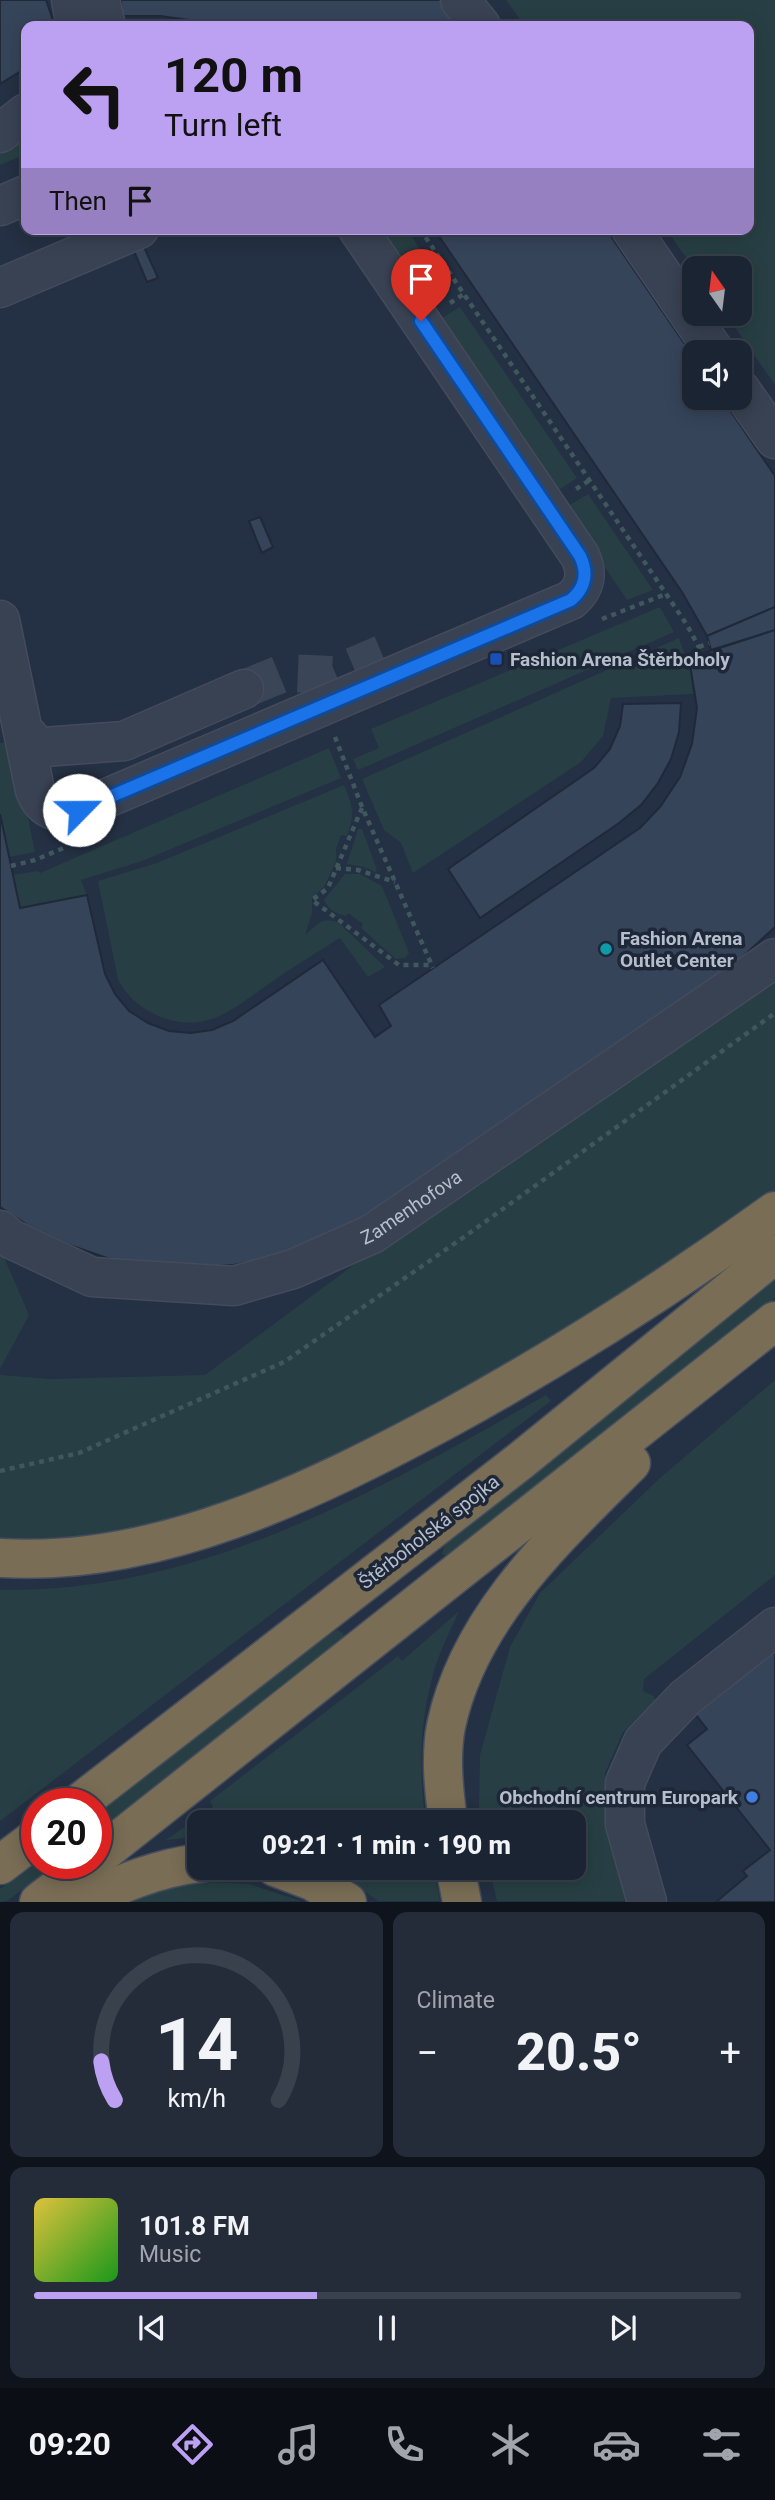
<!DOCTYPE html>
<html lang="en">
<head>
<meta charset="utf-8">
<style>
  :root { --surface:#1b2432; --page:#242c3a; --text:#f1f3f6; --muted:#a0a4ac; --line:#39414d; --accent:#bca0f2 }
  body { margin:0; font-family:Roboto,sans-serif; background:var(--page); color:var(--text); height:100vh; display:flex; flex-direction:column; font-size:26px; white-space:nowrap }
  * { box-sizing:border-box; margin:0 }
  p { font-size:23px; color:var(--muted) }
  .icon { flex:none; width:38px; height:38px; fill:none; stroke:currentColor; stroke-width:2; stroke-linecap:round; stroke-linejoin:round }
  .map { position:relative; height:1902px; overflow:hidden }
  .sheet { display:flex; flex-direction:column; gap:10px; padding:10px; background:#0f141c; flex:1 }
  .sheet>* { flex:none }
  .guide { position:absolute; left:21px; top:21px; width:733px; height:214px; border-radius:14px; box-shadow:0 4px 18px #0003,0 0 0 2px var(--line); background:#bca0f2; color:#111; overflow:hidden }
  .needle { width:46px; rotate:346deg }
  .fabs { position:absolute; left:682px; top:256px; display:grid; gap:14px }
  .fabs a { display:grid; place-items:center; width:70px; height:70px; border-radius:14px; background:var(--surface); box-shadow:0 4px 18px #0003,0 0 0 2px var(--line); font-size:35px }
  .speed { position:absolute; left:21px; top:1788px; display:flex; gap:14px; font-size:35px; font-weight:700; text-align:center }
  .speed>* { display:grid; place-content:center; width:91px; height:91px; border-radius:50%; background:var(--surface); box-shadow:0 4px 18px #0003,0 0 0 2px var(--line); line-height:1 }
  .speed .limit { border:10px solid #d22; background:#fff; color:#111 }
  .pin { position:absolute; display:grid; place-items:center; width:60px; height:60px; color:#fff; margin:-72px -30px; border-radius:50% 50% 50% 0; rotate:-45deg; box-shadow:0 0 7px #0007 }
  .pin .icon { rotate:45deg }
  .me { position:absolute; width:77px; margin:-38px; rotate:67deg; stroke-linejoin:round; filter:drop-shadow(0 0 5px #0008) }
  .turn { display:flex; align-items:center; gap:24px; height:147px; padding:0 28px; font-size:32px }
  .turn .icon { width:91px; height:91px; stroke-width:2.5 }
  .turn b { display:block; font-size:49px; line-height:60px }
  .then { display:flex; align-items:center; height:66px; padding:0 28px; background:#0003; gap:14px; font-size:26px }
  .big { font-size:52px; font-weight:800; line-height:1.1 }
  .sheet .card { flex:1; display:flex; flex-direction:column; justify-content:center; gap:10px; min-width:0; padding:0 24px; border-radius:14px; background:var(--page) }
  .sheet .dial { align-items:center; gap:0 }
  .dial svg { height:182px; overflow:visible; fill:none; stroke:var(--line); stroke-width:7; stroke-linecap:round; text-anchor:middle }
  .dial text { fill:var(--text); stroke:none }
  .song { display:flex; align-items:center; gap:21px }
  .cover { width:84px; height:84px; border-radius:10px; background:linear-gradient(135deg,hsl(50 70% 55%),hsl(120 70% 35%)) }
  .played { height:7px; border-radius:4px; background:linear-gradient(90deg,var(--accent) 40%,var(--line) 40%) }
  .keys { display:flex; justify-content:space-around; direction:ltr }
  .heat { display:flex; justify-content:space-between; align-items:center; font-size:38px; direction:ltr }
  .sheet .tiles { flex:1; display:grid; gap:10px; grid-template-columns:1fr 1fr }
  .card:last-child { grid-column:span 2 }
  .trip { position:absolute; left:187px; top:1810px; width:399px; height:70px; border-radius:14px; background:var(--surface); box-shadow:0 4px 18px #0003,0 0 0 2px var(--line); font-weight:800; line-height:70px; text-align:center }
  .menu { display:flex; height:112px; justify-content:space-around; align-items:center; background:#0b0e14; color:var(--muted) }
  .menu .icon { width:49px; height:49px }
  .menu .on { color:var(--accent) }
  .menu b { font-size:32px; color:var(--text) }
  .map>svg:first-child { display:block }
</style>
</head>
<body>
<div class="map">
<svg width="775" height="1902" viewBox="0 0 775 1902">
  <rect width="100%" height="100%" fill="#243043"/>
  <!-- green -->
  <g fill="#273f44">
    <polygon points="506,0 775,0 775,385 725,313 740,313 740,268 695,268 695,270 666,229 749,229 749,26 525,26"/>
    <polygon points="26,128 26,154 0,165 0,152"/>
    <polygon points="375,229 406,229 450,291 428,306"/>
    <polygon points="460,307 577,478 554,493 437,321"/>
    <polygon points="588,494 653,590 627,600 565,508"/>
    <polygon points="660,607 674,632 358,770 353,759 379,748 371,729"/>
    <polygon points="679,638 690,671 693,694 611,698 603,736 581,762 413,873 401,843 384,830 362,779"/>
    <polygon points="12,741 35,852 9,857 0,813 0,743"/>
    <polygon points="329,748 341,778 142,861 81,880 87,895 20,908 13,875 37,871 40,873"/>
    <path d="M344 785C353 807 355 813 347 836L341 835 336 849V862L324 887 312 897V913L305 935C316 926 322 915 339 923L385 967 368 977 340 938C314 954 288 970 263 988 246 1000 229 1014 208 1020 175 1030 132 1010 118 979L98 881 157 863Z"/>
    <polygon points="358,829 362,829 377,870 375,872 364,867 347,864"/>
    <path d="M345 874H360L382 886 409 953 405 958 396 959 361 928 363 924 348 913 346 916C335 913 329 910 324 900Z"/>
    <polygon points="775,974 775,1195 556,1342 293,1480 130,1535 0,1545 0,1375 51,1379 205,1375 386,1241"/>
    <polygon points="0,1248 29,1315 0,1369"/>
    <polygon points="775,1279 775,1298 746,1322 448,1557 442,1554 445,1544 548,1464"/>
    <polygon points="775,1380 775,1575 644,1679 643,1691 654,1696 655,1700 623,1732 605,1773 606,1823 629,1901 497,1901 489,1867 574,1867 574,1822 482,1822 479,1805 480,1755 510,1647 540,1593 660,1478"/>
    <path d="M546 1395 551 1401 0 1821V1590C201 1593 377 1491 546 1395Z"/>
    <path d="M459 1611C450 1631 440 1651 434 1671 420 1718 418 1773 426 1822H200L199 1836 166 1840 213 1807 210 1801 398 1656 402 1661Z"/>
    <polygon points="337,1630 343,1633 344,1640 96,1833 96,1814 273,1675"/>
    <polygon points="37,1860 37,1864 56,1864 7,1901 0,1902 0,1889"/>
    <polygon points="330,1867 433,1867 440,1901 378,1901"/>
    <polygon points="184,1881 249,1884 301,1901 111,1902"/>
  </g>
  <!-- building -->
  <g fill="#36445a" stroke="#20293a" stroke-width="2">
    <polygon points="0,0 46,0 55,26 26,26 26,68 0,84"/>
    <polygon points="121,0 444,0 466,26 219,26 204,22 160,16 122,16"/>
    <polygon points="434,229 606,229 695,359 695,397 721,397 775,476 775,607 707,636 682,592"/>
    <polygon points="144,247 158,278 147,282 134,251"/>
    <polygon points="260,517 273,547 262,553 249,521"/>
    <polygon points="775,607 775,630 711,650 707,636"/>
    <polygon points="775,630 775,927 738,961 353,1224 275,1256 234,1265 191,1268 149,1266 107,1258 67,1244 29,1226 0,1207 0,814 20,908 87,895 105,974 115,994 129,1011 148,1023 169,1031 191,1033 212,1030 233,1021 323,960 375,1037 391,1026 379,1005 640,828 660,807 680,777 692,744 697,708 689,658"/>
    <polygon points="681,703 679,732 671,759 658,783 641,805 619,823 480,918 448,869 594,768 610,749 620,726 623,704"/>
    <polygon points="775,1645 775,1902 716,1902 747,1876 743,1871 770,1850 687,1745 707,1729 693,1711"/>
  </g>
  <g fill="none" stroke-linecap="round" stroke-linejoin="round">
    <!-- minor-tunnel -->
    <polyline stroke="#3a4558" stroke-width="38" stroke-dasharray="38 19" stroke-linecap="butt" points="244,689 283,673 332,675 382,654"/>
    <!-- minor casing -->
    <g stroke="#434b5c" stroke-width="41">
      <g id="minor">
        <polyline points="71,0 76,26"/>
        <polyline points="100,0 106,26"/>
        <polyline points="460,0 481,26"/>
        <polyline points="0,133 26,113"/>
        <polyline points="0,206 26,195"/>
        <polyline points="631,229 715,352"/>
        <polyline points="0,288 139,229"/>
        <polyline points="740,389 775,439"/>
        <path d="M0 620 35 790C43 811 59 815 79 810L571 600C586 587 588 573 580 556L358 229"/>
        <polyline points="23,730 36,745 44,747 124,741 244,689"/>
        <path id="s1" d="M0 1230 11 1239 92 1277 234 1286 293 1269 372 1234 775 958"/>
        <polyline points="647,1902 625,1824 625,1783 643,1742 686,1697 775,1627"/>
      </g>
    </g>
    <!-- highway casing -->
    <g stroke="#444d5d" stroke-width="41">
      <g id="highway">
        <path d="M0 1558C158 1568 313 1491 449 1418 562 1356 670 1287 775 1211"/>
        <polyline points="78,1804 519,1462 775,1254"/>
        <path d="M448 1822C444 1791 440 1757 446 1726 469 1617 556 1538 631 1463"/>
        <polyline points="96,1858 775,1321"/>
        <polyline points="0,1865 37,1837"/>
        <polyline points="275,1867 312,1881 347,1902"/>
        <polyline points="455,1867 462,1902"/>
        <polyline points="39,1902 88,1864"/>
        <path d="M82 1902C120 1884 157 1868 200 1863"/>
      </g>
    </g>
    <!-- path -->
    <g stroke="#40585c" stroke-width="4.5" stroke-dasharray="5 5" stroke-linecap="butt">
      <polyline points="140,26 160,26"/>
      <polyline points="420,229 687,625 702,653"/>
      <polyline points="450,303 464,294"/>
      <polyline points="576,489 590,480"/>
      <polyline points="602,619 666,594"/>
      <polyline points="699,647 709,643"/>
      <polyline points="335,737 362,807 433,968"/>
      <polyline points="362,808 328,888 312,900 399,965 430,965"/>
      <polyline points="11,866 35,860 66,847"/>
      <polyline points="336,868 358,870 395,882"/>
      <polyline points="0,1471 79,1453 284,1362 464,1237 775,1013"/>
    </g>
    <!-- minor -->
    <use href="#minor" stroke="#394253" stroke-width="38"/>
    <!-- highway -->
    <use href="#highway" stroke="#796d55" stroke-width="38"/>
  </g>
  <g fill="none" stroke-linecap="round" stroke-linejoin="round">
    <!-- route casing -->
    <g stroke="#114b97" stroke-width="18">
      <path id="route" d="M79 810 571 600C586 587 588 573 580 556L421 321"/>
    </g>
    <!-- route -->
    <use href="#route" stroke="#1a73e8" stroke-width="12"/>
  </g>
  <!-- markers -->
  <rect fill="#1a4fb4" stroke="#1e2738" stroke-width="2.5" x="489" y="652" width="14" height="14" rx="3.5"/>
  <circle fill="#0f9aa8" stroke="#1e2738" stroke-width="2.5" cx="606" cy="949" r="7"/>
  <circle fill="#3f7fe0" stroke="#1e2738" stroke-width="2.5" cx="752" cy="1797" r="7"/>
  <g text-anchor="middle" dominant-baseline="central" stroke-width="7" stroke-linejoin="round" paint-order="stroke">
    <!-- poi labels -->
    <g font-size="19" font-weight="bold" fill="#b6becd" stroke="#1e2738" text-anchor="start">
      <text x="510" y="659">Fashion Arena Štěrboholy</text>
      <text x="620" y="938">Fashion Arena<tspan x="620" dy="22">Outlet Center</tspan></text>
      <text x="738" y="1797" text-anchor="end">Obchodní centrum Europark</text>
    </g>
    <!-- street labels -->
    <g font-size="19" fill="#b6becd" stroke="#1e2738">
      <text stroke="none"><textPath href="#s1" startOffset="441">Zamenhofova</textPath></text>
      <text transform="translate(429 1532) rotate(-38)">Štěrboholská spojka</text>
    </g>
  </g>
</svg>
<div class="fabs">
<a><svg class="needle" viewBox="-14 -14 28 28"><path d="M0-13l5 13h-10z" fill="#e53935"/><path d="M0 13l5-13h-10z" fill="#a0a4ac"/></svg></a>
<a><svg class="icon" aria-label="sound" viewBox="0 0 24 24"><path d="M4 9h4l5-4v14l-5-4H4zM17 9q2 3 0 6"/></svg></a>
</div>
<div class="speed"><div class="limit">20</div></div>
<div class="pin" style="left:421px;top:321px;background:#d93025"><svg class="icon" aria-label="arrive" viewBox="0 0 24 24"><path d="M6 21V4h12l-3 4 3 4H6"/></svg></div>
<svg class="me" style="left:79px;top:810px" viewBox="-20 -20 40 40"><circle r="19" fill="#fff"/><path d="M0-13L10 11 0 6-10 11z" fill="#1a73e8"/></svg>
<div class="trip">09:21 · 1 min · 190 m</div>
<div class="guide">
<div class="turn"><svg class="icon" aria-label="left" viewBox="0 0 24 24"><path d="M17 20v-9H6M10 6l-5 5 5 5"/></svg><div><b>120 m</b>Turn left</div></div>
<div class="then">Then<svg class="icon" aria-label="arrive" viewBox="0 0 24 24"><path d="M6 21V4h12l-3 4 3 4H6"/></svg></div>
</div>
</div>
<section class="sheet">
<div class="tiles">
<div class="card dial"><svg viewBox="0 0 100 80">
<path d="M14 69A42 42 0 1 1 86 69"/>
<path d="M14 69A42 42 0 0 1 8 52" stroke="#bca0f2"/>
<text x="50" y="56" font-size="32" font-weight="700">14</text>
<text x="50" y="72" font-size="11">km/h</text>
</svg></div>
<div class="card"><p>Climate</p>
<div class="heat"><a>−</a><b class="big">20.5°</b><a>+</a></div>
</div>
<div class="card">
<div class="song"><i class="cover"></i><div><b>101.8 FM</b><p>Music</p></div></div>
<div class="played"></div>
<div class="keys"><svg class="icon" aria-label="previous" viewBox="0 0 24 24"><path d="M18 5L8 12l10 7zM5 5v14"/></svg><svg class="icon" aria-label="pause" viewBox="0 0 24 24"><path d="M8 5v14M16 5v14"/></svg><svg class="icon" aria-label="next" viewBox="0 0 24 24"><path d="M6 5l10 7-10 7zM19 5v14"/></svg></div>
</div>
</div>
</section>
<nav class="menu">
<b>09:20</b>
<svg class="icon on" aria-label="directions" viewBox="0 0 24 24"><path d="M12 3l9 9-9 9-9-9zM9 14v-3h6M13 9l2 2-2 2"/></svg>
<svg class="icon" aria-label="music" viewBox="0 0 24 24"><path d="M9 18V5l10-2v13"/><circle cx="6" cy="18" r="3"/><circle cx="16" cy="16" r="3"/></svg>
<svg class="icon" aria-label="phone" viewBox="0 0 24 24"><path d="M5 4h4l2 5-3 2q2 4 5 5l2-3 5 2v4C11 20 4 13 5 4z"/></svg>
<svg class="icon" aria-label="climate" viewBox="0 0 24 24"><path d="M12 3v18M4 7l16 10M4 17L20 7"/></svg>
<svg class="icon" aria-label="car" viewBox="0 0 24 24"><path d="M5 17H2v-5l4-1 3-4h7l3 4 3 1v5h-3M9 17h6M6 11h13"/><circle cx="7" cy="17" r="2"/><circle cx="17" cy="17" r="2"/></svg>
<svg class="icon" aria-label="filters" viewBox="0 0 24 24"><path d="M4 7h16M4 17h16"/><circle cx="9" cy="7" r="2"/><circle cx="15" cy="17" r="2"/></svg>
</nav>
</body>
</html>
